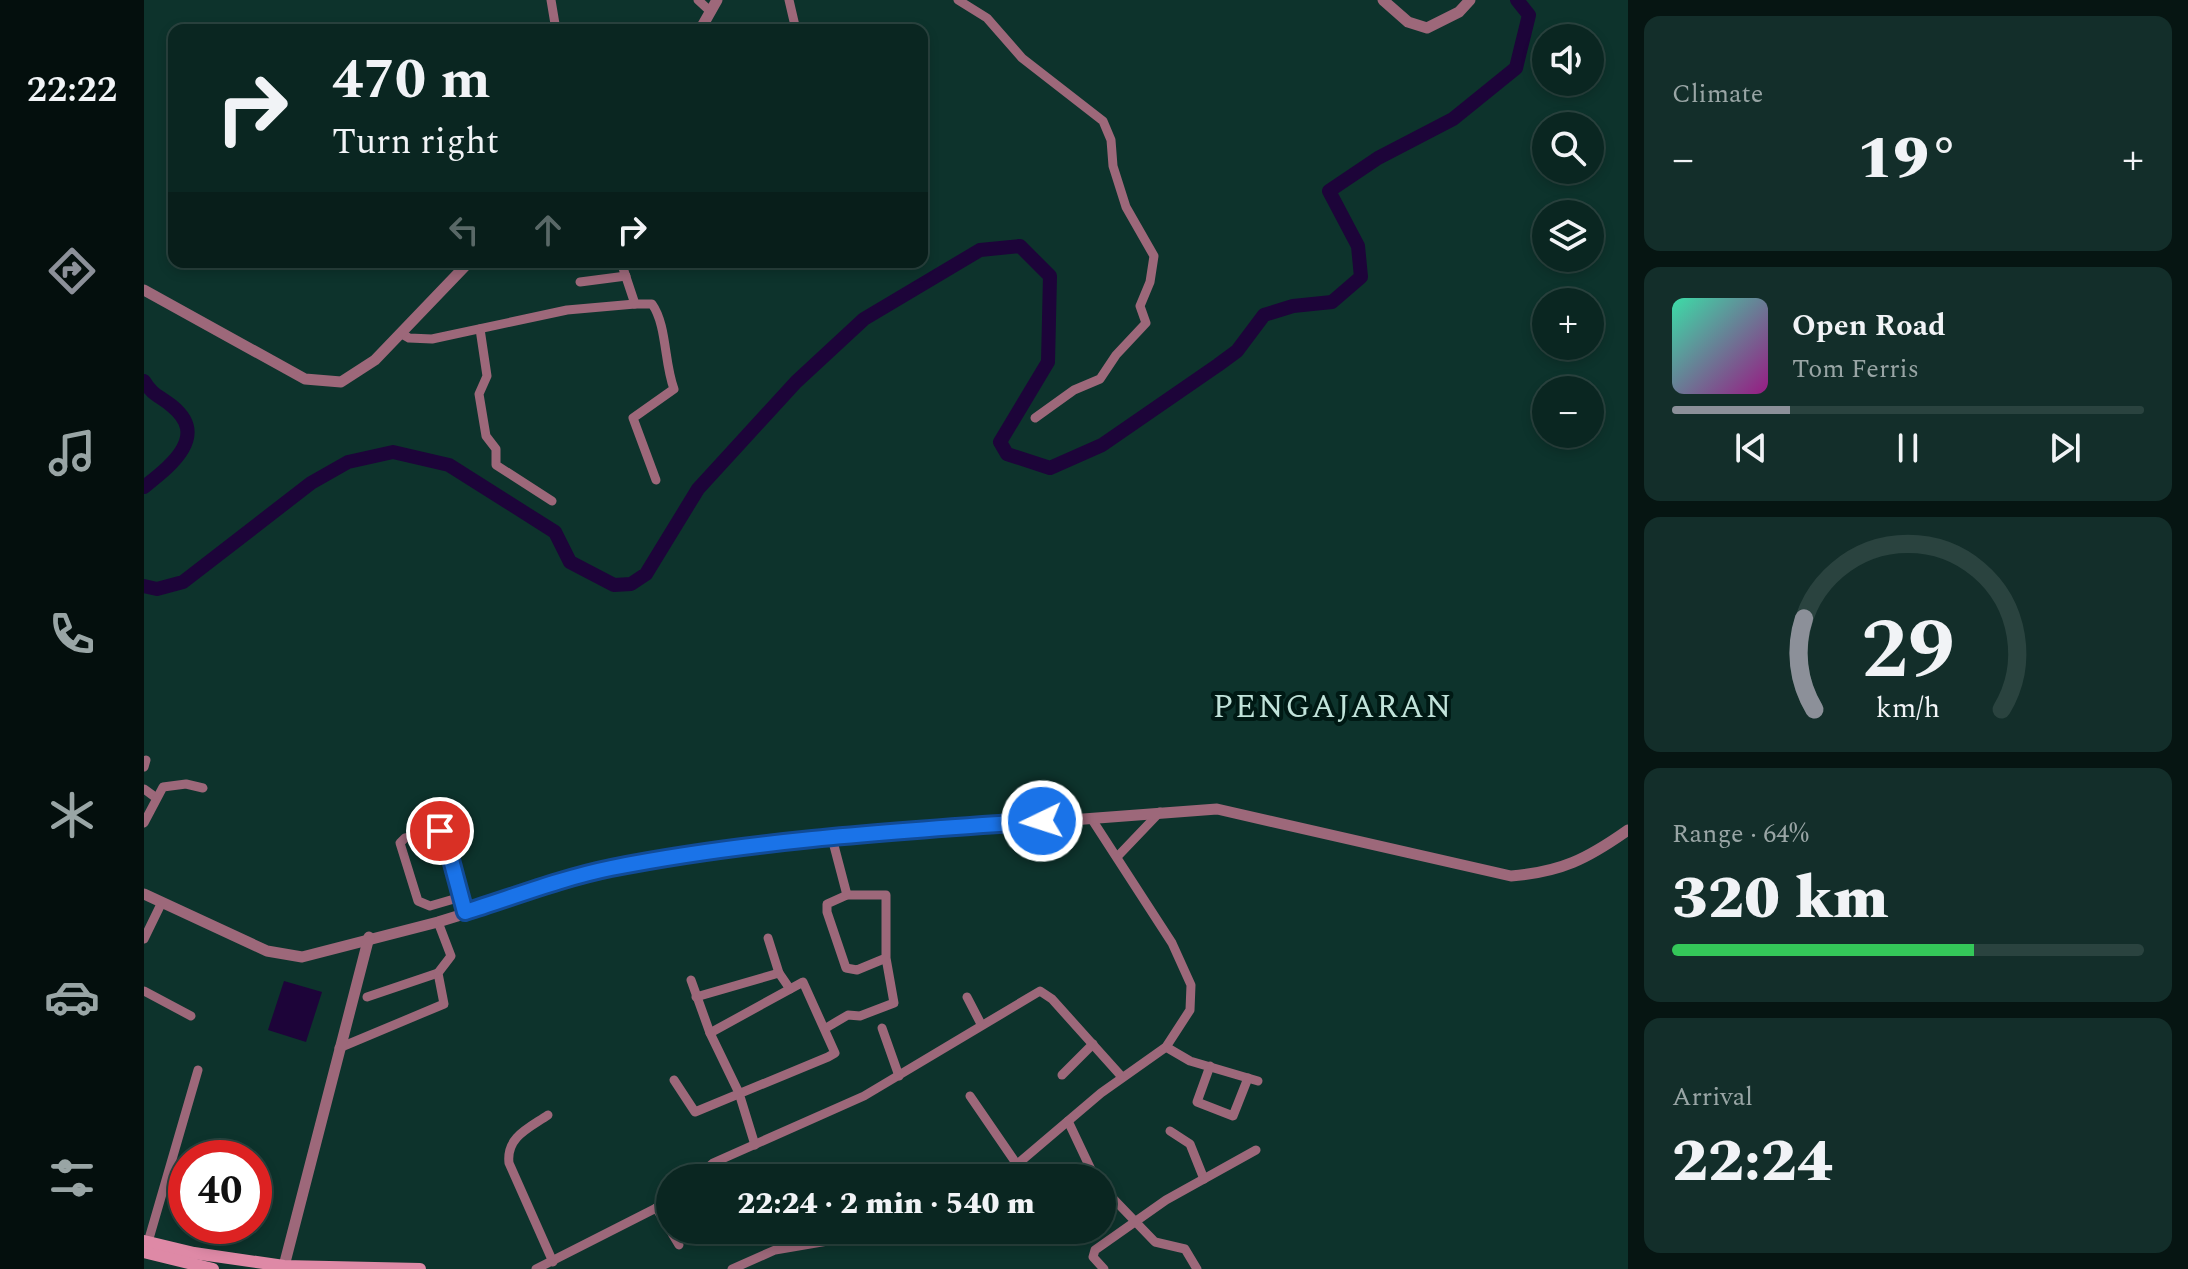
<!DOCTYPE html>
<html lang="en">
<head>
<meta charset="utf-8">
<style>
  :root { --surface:#0a2621; --page:#132e2a; --text:#f1f3f6; --muted:#99a5a5; --line:#2a433f; --accent:#8c9099 }
  body { margin:0; font-family:Spectral,serif; background:var(--page); color:var(--text); height:100vh; display:flex; flex-direction:column; font-size:30px; white-space:nowrap }
  * { box-sizing:border-box; margin:0 }
  p { font-size:26px; color:var(--muted) }
  .icon { flex:none; width:44px; height:44px; fill:none; stroke:currentColor; stroke-width:2; stroke-linecap:round; stroke-linejoin:round }
  .map { position:relative; flex:1; overflow:hidden }
  .sheet { display:flex; flex-direction:column; gap:16px; padding:16px; background:#061512; width:560px }
  .sheet>* { flex:none }
  .banner { position:absolute; left:24px; top:24px; width:760px; height:244px; border-radius:16px; box-shadow:0 4px 12px #0003,0 0 0 2px var(--line); background:#0a2621; color:var(--text); overflow:hidden }
  .fabs { position:absolute; left:1388px; top:24px; display:grid; gap:16px }
  .fabs a { display:grid; place-items:center; width:72px; height:72px; border-radius:50%; background:var(--surface); box-shadow:0 4px 12px #0003,0 0 0 2px var(--line); font-size:40px }
  .speed { position:absolute; left:24px; top:1140px; display:flex; gap:16px; font-size:40px; font-weight:700; text-align:center }
  .speed>* { display:grid; place-content:center; width:104px; height:104px; border-radius:50%; background:var(--surface); box-shadow:0 4px 12px #0003,0 0 0 2px var(--line); line-height:1 }
  .speed .limit { border:12px solid #d22; background:#fff; color:#111 }
  .pin { position:absolute; display:grid; place-items:center; width:68px; height:68px; color:#fff; margin:-34px; border:4px solid #fff; border-radius:50%; box-shadow:0 2px 8px #0007 }
  .me { position:absolute; width:88px; margin:-44px; rotate:266deg; stroke-linejoin:round; filter:drop-shadow(0 0 6px #0008) }
  .turn { display:flex; align-items:center; gap:28px; height:168px; padding:0 32px; font-size:36px }
  .turn .icon { width:104px; height:104px; stroke-width:2.5 }
  .turn b { display:block; font-size:56px; line-height:68px }
  .lanes { display:flex; align-items:center; height:76px; padding:0 32px; background:#0003; justify-content:center; gap:40px; direction:ltr }
  .lanes .off { opacity:.35 }
  .big { font-size:60px; font-weight:800; line-height:1.1 }
  .sheet .card { flex:1; display:flex; flex-direction:column; justify-content:center; gap:12px; min-width:0; padding:0 28px; border-radius:16px; background:var(--page) }
  .sheet .dial { align-items:center; gap:0 }
  .dial svg { height:208px; overflow:visible; fill:none; stroke:var(--line); stroke-width:7; stroke-linecap:round; text-anchor:middle }
  .dial text { fill:var(--text); stroke:none }
  .song { display:flex; align-items:center; gap:24px }
  .cover { width:96px; height:96px; border-radius:12px; background:linear-gradient(135deg,hsl(160 70% 55%),hsl(310 70% 35%)) }
  .played { height:8px; border-radius:4px; background:linear-gradient(90deg,var(--accent) 25%,var(--line) 25%) }
  .keys { display:flex; justify-content:space-around; direction:ltr }
  .heat { display:flex; justify-content:space-between; align-items:center; font-size:44px; direction:ltr }
  .charge { height:12px; border-radius:6px; background:linear-gradient(90deg,#34c759 64%,var(--line) 0) }
  .trip { position:absolute; left:512px; top:1164px; width:460px; height:80px; border-radius:40px; background:var(--surface); box-shadow:0 4px 12px #0003,0 0 0 2px var(--line); font-weight:800; line-height:80px; text-align:center }
  main { display:flex; flex:1; min-height:0 }
  .dock { display:flex; flex-direction:column; width:144px; justify-content:space-around; align-items:center; background:#040f0d; color:var(--muted) }
  .dock .icon { width:56px; height:56px }
  .dock .selected { color:var(--accent) }
  .dock b { font-size:36px; color:var(--text) }
  .map>svg:first-child { display:block }
</style>
</head>
<body>
<main>
<nav class="dock">
<b>22:22</b>
<svg class="icon selected" aria-label="directions" viewBox="0 0 24 24"><path d="M12 3l9 9-9 9-9-9zM9 14v-3h6M13 9l2 2-2 2"/></svg>
<svg class="icon" aria-label="music" viewBox="0 0 24 24"><path d="M9 18V5l10-2v13"/><circle cx="6" cy="18" r="3"/><circle cx="16" cy="16" r="3"/></svg>
<svg class="icon" aria-label="phone" viewBox="0 0 24 24"><path d="M5 4h4l2 5-3 2q2 4 5 5l2-3 5 2v4C11 20 4 13 5 4z"/></svg>
<svg class="icon" aria-label="climate" viewBox="0 0 24 24"><path d="M12 3v18M4 7l16 10M4 17L20 7"/></svg>
<svg class="icon" aria-label="car" viewBox="0 0 24 24"><path d="M5 17H2v-5l4-1 3-4h7l3 4 3 1v5h-3M9 17h6M6 11h13"/><circle cx="7" cy="17" r="2"/><circle cx="17" cy="17" r="2"/></svg>
<svg class="icon" aria-label="filters" viewBox="0 0 24 24"><path d="M4 7h16M4 17h16"/><circle cx="9" cy="7" r="2"/><circle cx="15" cy="17" r="2"/></svg>
</nav>
<div class="map">
<svg width="1484" height="1269" viewBox="0 0 1484 1269">
  <rect width="100%" height="100%" fill="#0d332c"/>
  <!-- water -->
  <polygon fill="#1d0439" points="140,981 178,992 162,1042 124,1030"/>
  <g fill="none" stroke-linecap="round" stroke-linejoin="round">
    <!-- river -->
    <g stroke="#1d0439" stroke-width="14">
      <path d="M0 381C8 395 16 396 28 406 66 437 25 467 0 487"/>
      <polyline points="0,586 13,589 39,582 167,483 204,462 249,452 305,465 411,532 426,562 470,585 487,584 502,574 554,489 652,382 720,319 836,250 876,246 906,276 904,362 856,442 863,454 906,468 958,445 1074,365 1093,351 1120,315 1149,306 1188,302 1217,277 1214,246 1185,191 1234,158 1309,119 1372,68 1385,15 1373,0"/>
    </g>
    <!-- minor -->
    <g stroke="#9d687a" stroke-width="9">
      <polyline points="407,0 412,30"/>
      <polyline points="554,0 567,12"/>
      <polyline points="645,0 652,30"/>
      <polyline points="814,0 843,18 878,58 959,121 967,140 969,166 982,207 1010,256 1006,282 996,306 1002,323 972,355 956,379 930,390 891,418"/>
      <path d="M477 262 491 304H508C523 325 520 363 530 389L489 418 512 480"/>
      <polyline points="436,282 482,276"/>
      <polyline points="336,329 343,376 335,394 342,436 352,449 352,465 408,501"/>
      <polyline points="258,334 265,338 288,339 423,310 491,304"/>
      <polyline points="0,767 2,760"/>
      <polyline points="0,789 11,797"/>
      <polyline points="0,823 19,787 42,784 59,788"/>
      <polyline points="688,838 703,895"/>
      <polyline points="973,857 1016,812"/>
      <polyline points="317,897 286,906 274,901 256,843 261,838 296,831 302,841 321,912"/>
      <polyline points="624,938 635,973"/>
      <polyline points="0,939 18,902"/>
      <polyline points="547,980 566,1033"/>
      <polyline points="0,991 47,1016"/>
      <polyline points="223,997 294,973"/>
      <polyline points="552,997 635,973 646,989"/>
      <polyline points="823,997 837,1024"/>
      <polyline points="682,1028 704,1015 716,1016 750,1003 742,958 742,895 703,895 683,904 683,912 702,968 713,970 742,958"/>
      <polyline points="738,1028 755,1076"/>
      <polyline points="1022,1047 1046,1061 1114,1081"/>
      <polyline points="195,1048 300,1004 294,973 307,956 294,922"/>
      <polyline points="1066,1066 1053,1102 1089,1116 1104,1078"/>
      <polyline points="918,1075 949,1044"/>
      <polyline points="530,1080 551,1112 684,1057 691,1053 659,982 566,1033 595,1093 611,1145"/>
      <polyline points="826,1096 874,1166"/>
      <path d="M404 1115C385 1128 362 1137 365 1163L409 1262"/>
      <polyline points="924,1121 951,1178"/>
      <polyline points="1026,1131 1046,1144 1060,1179"/>
      <polyline points="552,1178 569,1163 720,1096 896,991 908,999 978,1077"/>
      <polyline points="857,1178 957,1093 1022,1047 1046,1010 1047,985 1028,943 947,818"/>
      <polyline points="958,1187 1011,1242 1041,1249 1053,1269"/>
      <polyline points="512,1208 526,1229"/>
      <polyline points="526,1230 535,1245"/>
      <polyline points="4,1242 54,1070"/>
      <polyline points="392,1269 526,1201"/>
      <polyline points="588,1269 631,1250 748,1230"/>
      <polyline points="960,1269 949,1257 951,1250 1022,1200 1112,1150"/>
    </g>
    <!-- tertiary -->
    <g stroke="#9d687a" stroke-width="11">
      <polyline points="1239,0 1264,22 1283,28 1315,12 1326,0"/>
      <polyline points="556,30 573,0"/>
      <polyline points="0,290 161,379 197,382 231,360 325,262"/>
      <path d="M0 894 123 951 158 957 294 922 465 869 523 858 688 838 1073 809 1367 876C1417 872 1443 859 1484 830"/>
      <polyline points="140,1266 225,937"/>
    </g>
    <!-- secondary -->
    <g stroke="#de89a6" stroke-width="12">
      <polyline points="0,1241 50,1253 140,1266 276,1269"/>
      <polyline points="0,1252 69,1269"/>
    </g>
  </g>
  <g fill="none" stroke-linecap="round" stroke-linejoin="round">
    <!-- route casing -->
    <g stroke="#114b97" stroke-width="20">
      <path id="route" d="M296 831 302 841 321 912C369 897 418 878 467 868 608 840 755 831 898 821"/>
    </g>
    <!-- route -->
    <use href="#route" stroke="#1a73e8" stroke-width="14"/>
  </g>
  <g text-anchor="middle" dominant-baseline="central" stroke-width="8" stroke-linejoin="round" paint-order="stroke">
    <!-- quarter labels -->
    <g font-size="32" letter-spacing="2" fill="#c1e3da" stroke="#001914">
      <text x="1189" y="707">PENGAJARAN</text>
    </g>
  </g>
</svg>
<div class="fabs">
<a><svg class="icon" aria-label="sound" viewBox="0 0 24 24"><path d="M4 9h4l5-4v14l-5-4H4zM17 9q2 3 0 6"/></svg></a>
<a><svg class="icon" aria-label="search" viewBox="0 0 24 24"><circle cx="10" cy="10" r="6"/><path d="M15 15l6 6"/></svg></a>
<a><svg class="icon" aria-label="layers" viewBox="0 0 24 24"><path d="M12 4l9 5-9 5-9-5zM3 14l9 5 9-5"/></svg></a>
<a>+</a>
<a>−</a>
</div>
<div class="speed"><div class="limit">40</div></div>
<div class="pin" style="left:296px;top:831px;background:#d93025"><svg class="icon" aria-label="arrive" viewBox="0 0 24 24"><path d="M6 21V4h12l-3 4 3 4H6"/></svg></div>
<svg class="me" style="left:898px;top:821px" viewBox="-20 -20 40 40"><circle r="17" fill="#1a73e8" stroke="#fff" stroke-width="3"/><path d="M0-11L8 9 0 5-8 9z" fill="#fff"/></svg>
<div class="trip">22:24 · 2 min · 540 m</div>
<div class="banner">
<div class="turn"><svg class="icon" aria-label="right" viewBox="0 0 24 24"><path d="M7 20v-9h11M14 6l5 5-5 5"/></svg><div><b>470 m</b>Turn right</div></div>
<div class="lanes"><svg class="icon off" aria-label="left" viewBox="0 0 24 24"><path d="M17 20v-9H6M10 6l-5 5 5 5"/></svg><svg class="icon off" aria-label="ahead" viewBox="0 0 24 24"><path d="M12 20V5M6 11l6-6 6 6"/></svg><svg class="icon" aria-label="right" viewBox="0 0 24 24"><path d="M7 20v-9h11M14 6l5 5-5 5"/></svg></div>
</div>
</div>
<section class="sheet">
<div class="card"><p>Climate</p>
<div class="heat"><a>−</a><b class="big">19°</b><a>+</a></div>
</div>
<div class="card">
<div class="song"><i class="cover"></i><div><b>Open Road</b><p>Tom Ferris</p></div></div>
<div class="played"></div>
<div class="keys"><svg class="icon" aria-label="previous" viewBox="0 0 24 24"><path d="M18 5L8 12l10 7zM5 5v14"/></svg><svg class="icon" aria-label="pause" viewBox="0 0 24 24"><path d="M8 5v14M16 5v14"/></svg><svg class="icon" aria-label="next" viewBox="0 0 24 24"><path d="M6 5l10 7-10 7zM19 5v14"/></svg></div>
</div>
<div class="card dial"><svg viewBox="0 0 100 80">
<path d="M14 69A42 42 0 1 1 86 69"/>
<path d="M14 69A42 42 0 0 1 10 34" stroke="#8c9099"/>
<text x="50" y="56" font-size="32" font-weight="700">29</text>
<text x="50" y="72" font-size="11">km/h</text>
</svg></div>
<div class="card"><p>Range · 64%</p><b class="big">320 km</b><div class="charge"></div></div>
<div class="card"><p>Arrival</p><b class="big">22:24</b></div>
</section>
</main>
</body>
</html>
